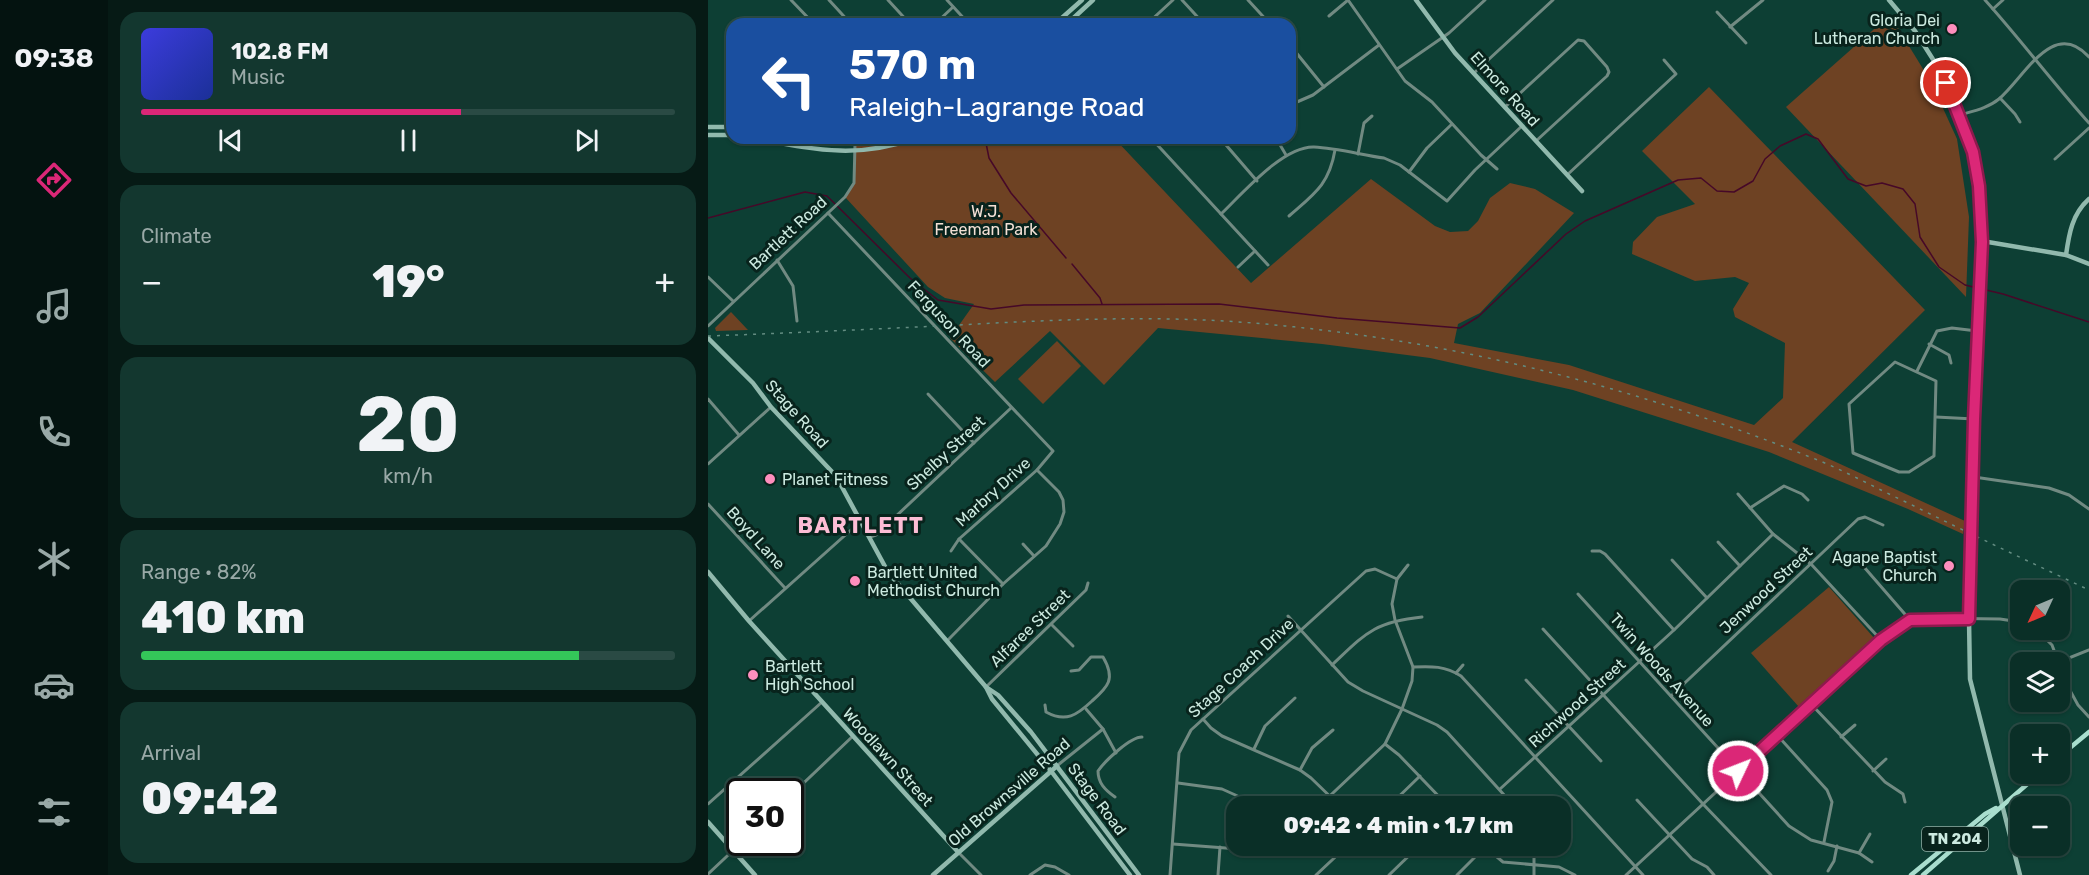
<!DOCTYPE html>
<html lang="en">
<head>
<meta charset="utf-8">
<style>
  :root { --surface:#0a2f27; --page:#13372f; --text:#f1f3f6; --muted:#99a9a7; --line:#2a4a44; --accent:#db2777 }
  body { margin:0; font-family:Rubik,sans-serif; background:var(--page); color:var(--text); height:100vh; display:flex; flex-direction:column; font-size:22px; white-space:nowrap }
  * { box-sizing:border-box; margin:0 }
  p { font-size:20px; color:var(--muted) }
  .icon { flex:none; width:33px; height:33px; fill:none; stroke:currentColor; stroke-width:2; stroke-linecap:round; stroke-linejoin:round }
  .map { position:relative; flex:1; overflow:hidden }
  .details { display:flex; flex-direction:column; gap:12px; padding:12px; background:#061a15; width:600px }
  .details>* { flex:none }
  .guide { position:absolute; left:18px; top:18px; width:570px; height:126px; border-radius:18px; box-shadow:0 2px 4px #0004,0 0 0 2px var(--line); background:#1a4fa0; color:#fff; overflow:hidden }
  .needle { width:39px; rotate:226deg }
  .fabs { position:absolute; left:1302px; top:580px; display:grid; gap:12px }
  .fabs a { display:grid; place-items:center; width:60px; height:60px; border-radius:12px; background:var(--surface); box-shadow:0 2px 4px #0004,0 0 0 2px var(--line); font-size:30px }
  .speed { position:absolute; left:18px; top:778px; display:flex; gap:12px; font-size:30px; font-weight:700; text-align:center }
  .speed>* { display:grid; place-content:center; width:78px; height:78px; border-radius:50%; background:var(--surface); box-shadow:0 2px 4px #0004,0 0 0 2px var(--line); line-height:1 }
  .speed .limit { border:3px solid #111; border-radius:9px; background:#fff; color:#111 }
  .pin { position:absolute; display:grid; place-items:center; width:51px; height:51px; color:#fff; margin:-26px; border:3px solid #fff; border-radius:50%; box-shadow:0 2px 6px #0007 }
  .me { position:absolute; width:66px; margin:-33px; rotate:47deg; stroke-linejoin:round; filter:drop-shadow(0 0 4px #0008) }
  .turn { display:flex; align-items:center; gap:21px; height:126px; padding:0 24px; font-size:27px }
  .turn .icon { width:78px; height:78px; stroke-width:2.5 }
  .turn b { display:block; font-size:42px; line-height:51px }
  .big { font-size:45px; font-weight:800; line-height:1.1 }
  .details .card { flex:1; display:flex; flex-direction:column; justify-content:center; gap:9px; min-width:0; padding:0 21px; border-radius:18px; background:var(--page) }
  .details .dial { align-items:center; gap:0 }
  .dial b { font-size:78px; line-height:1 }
  .song { display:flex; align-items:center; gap:18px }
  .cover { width:72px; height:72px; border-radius:9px; background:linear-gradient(135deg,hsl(240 70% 55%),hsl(230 70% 35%)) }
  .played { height:6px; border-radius:3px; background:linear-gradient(90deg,var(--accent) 60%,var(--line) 60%) }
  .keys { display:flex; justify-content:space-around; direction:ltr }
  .heat { display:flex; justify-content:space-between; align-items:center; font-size:33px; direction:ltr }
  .charge { height:9px; border-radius:4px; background:linear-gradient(90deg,#34c759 82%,var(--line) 0) }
  .trip { position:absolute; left:518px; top:796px; width:345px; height:60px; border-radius:18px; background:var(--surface); box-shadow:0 2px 4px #0004,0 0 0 2px var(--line); font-weight:800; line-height:60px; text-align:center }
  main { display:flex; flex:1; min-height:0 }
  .menu { display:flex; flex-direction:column; width:108px; justify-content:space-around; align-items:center; background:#041310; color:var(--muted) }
  .menu .icon { width:42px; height:42px }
  .menu .selected { color:var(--accent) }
  .menu b { font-size:27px; color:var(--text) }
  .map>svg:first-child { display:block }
</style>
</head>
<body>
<main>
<nav class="menu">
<b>09:38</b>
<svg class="icon selected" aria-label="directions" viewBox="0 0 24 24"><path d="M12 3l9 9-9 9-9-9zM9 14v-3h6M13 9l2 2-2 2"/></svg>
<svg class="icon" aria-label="music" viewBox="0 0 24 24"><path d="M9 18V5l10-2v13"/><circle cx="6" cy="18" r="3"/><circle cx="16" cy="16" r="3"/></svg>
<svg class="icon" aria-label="phone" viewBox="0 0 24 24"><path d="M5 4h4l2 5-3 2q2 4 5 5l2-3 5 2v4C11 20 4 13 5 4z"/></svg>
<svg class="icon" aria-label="climate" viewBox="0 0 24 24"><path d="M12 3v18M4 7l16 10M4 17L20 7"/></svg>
<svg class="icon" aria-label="car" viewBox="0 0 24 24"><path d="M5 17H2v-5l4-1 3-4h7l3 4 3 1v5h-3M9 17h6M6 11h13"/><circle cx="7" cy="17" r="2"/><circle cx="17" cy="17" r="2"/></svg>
<svg class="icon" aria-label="filters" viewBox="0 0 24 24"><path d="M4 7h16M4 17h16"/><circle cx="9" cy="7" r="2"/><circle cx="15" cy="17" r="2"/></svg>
</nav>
<section class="details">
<div class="card">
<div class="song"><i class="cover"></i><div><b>102.8 FM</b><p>Music</p></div></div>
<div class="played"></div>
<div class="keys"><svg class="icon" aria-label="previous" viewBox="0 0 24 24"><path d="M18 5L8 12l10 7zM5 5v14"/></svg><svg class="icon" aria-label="pause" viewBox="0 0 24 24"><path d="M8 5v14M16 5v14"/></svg><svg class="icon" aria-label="next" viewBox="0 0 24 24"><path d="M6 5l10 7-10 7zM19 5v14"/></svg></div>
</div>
<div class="card"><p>Climate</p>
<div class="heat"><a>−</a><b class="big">19°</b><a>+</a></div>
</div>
<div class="card dial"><b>20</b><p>km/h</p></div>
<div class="card"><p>Range · 82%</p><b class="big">410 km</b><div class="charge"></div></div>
<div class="card"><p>Arrival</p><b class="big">09:42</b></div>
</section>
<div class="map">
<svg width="1381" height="875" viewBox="0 0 1381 875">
  <rect width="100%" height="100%" fill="#0d3f34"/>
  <!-- green -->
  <g fill="#6e4223">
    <polygon points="1182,15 1223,82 1249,139 1261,217 1258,297 1078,107"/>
    <polygon points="1001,87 1217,310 1084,442 1257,521 1255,534 1200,509 1061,452 865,390 722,358 614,344 450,328 396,385 342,331 287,382 242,338 266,304 237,298 220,287 137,197 146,183 147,144 186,138 406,138 543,283 663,179 727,226 742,232 760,231 770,221 782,198 802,183 827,189 866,213 772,313 750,324 746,343 861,365 1046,425 1075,398 1077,343 1027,317 1025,309 1041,283 1027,277 987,281 924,254 925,242 949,217 987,204 934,151"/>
    <polygon points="23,312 39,329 40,330 8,331 7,328"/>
    <polygon points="349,341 373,366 335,404 310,379"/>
    <polygon points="1121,587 1167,639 1091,707 1043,653"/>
  </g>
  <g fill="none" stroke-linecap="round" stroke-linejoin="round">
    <!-- stream -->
    <g stroke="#460828" stroke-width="1.5">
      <polyline points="277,138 281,158 303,193 358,258"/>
      <polyline points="0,218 97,192 119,196 202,278 230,300 283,309 316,305 511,304 629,318 752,328 770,317 858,234 877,221 970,180 993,178 1009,191 1026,192 1045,181 1057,159 1072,146 1098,134 1110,139 1140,179 1158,186 1174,183 1195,189 1207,204 1212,237 1231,267 1257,285 1295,294 1381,322"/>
      <polyline points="364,264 392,298 394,304"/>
    </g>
    <!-- street -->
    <g stroke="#718a82" stroke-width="3">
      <polyline points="83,0 106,24"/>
      <polyline points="121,0 143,24"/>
      <polyline points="180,0 202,24"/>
      <polyline points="239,0 261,24"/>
      <polyline points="474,0 496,24"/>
      <polyline points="540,0 562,24"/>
      <polyline points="640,0 697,81 724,102 773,155 789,169"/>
      <path d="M1277 0C1313 40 1345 83 1381 123"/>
      <polyline points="1285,9 1295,0"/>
      <polyline points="1009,12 1038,43"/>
      <polyline points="621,16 640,0"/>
      <polyline points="227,24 245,7"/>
      <polyline points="439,24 465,0"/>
      <polyline points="1022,27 1055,0"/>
      <polyline points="582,45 616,87"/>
      <polyline points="689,69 741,33 777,0"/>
      <polyline points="766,73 845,0"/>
      <polyline points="1292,98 1307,114 1312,122"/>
      <polyline points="582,105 605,95 671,45"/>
      <polyline points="797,107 870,40 876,41 899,67 901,72 899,76 828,141"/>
      <path d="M1252 115C1265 111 1280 108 1291 99 1316 78 1345 17 1381 57"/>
      <polyline points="189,138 191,144"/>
      <polyline points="443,138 560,265"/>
      <polyline points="512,138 549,181"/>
      <polyline points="568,138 578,155"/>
      <polyline points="650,154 656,123 664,116"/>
      <polyline points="1347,159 1381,128"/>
      <polyline points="701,172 719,148 744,124"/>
      <polyline points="859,175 968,74 956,60"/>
      <polyline points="120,213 345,451 329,470 251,539 243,551"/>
      <path d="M513 214C535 193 575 146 606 147 629 148 654 155 676 158L692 165 739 201 767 170 814 126"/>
      <path d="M581 216C606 194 621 185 627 150"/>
      <polyline points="69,260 85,286 89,321"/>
      <polyline points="530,267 547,251"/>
      <polyline points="0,277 25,301"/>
      <polyline points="0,326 137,197 146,183 147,144"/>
      <polyline points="1221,344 1241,355 1243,363"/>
      <polygon points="1187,362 1228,381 1226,456 1201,472 1191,472 1145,453 1141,404"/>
      <polyline points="1209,371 1229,331 1244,328 1269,331"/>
      <polyline points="220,394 266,443"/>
      <polyline points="0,399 31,435"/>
      <polyline points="1228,417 1266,419"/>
      <polyline points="0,464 63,407"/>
      <polyline points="1266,477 1341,488 1361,495 1381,509"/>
      <polyline points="1030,494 1065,534 1103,564 1173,640"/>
      <polyline points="0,504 77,588"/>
      <polyline points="1042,508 1076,486 1094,494 1100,500"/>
      <polyline points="162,537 168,535 185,519 303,408"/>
      <polyline points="251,539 295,584"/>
      <polyline points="1010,542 1032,566"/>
      <polyline points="315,544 326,556"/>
      <polyline points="884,551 892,551 897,554 966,630"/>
      <polyline points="964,560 999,598"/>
      <polyline points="1156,567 1202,620"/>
      <polyline points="870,594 1081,826 1103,840 1151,853 1164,862"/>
      <polyline points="580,616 640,682 655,691 729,725 739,732 807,807"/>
      <polyline points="41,621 153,521"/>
      <polyline points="344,625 365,646"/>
      <polyline points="835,629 995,804 1063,875"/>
      <polyline points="1329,630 1344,645 1359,685 1370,705 1381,717"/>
      <polyline points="239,641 295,584 338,546 352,524 356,512 355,500 351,492 329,470"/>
      <polyline points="1351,662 1381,650"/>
      <path d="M624 665C658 633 666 622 714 617"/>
      <path d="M705 667C724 666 737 666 753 676L935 875"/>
      <polyline points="748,673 755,665"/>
      <polyline points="818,680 893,761"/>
      <polyline points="278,687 378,590 380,583"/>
      <polyline points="963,696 1150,519 1157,517 1175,525"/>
      <polyline points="1103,704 1177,782 1195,794 1197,802"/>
      <path d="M337 705 338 712C358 723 369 715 384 701 400 687 408 679 395 657H383L371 670 363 671"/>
      <polyline points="378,709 395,729 408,753"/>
      <polyline points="495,719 503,728 514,736 592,770 603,778 633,807"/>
      <polyline points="1069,735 1119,790 1124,802 1116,842"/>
      <polyline points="1133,737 1147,725"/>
      <polyline points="677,744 691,755 741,807"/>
      <polyline points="546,749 557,726 587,698"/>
      <polyline points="350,765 395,729"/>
      <polyline points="592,770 604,748 625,730"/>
      <polyline points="1165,771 1178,759"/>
      <polyline points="470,783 514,789 554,807"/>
      <polyline points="792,789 966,630 1065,534"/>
      <polyline points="82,796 145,736"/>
      <path d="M407 797C397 790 390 783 390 771 397 761 422 737 434 737"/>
      <polyline points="929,800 984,859 999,867 1006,875"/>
      <polyline points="0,804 114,702"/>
      <polyline points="610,807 677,744 694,709 704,681 705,667 687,620 684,604 689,579 700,565"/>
      <polyline points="680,807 712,776"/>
      <polyline points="465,844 557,851 566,846"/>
      <polyline points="776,846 795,862 851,867 867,875"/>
      <polyline points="251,853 273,875"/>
      <polyline points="1151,853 1162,834"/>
      <polyline points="1120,871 1126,861 1129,846"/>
      <polyline points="0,874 33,843"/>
      <polyline points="322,875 337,865 347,867 361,875"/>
      <polyline points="462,875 471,753 483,730 658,571 667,569 689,579"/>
      <polyline points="510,875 512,847"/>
      <polyline points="608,875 639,846"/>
      <polyline points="681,875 711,846"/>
      <polyline points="749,875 777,847"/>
      <polyline points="826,875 826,846"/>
      <polyline points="918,875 1173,640 1202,620 1219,618 1292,619 1312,622"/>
    </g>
    <!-- secondary -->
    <g stroke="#91b9ad" stroke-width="4.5">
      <polyline points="708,0 747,53 874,191"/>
      <polyline points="1181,0 1207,31 1233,72 1252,115 1265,152 1271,186 1274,241 1263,534 1261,619 1262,679 1312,875"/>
      <polyline points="347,24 374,0"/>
      <polyline points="359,24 385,0"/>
      <polyline points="0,127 24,127"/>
      <polyline points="0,135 24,135"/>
      <path d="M45 138C104 149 148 160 208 138"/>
      <path d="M79 138C116 144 149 145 186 138"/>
      <polyline points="1274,241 1358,255 1381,264"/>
      <path d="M1358 255C1361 234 1364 214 1381 199"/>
      <polyline points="0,338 45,383 63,407 128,476 180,572 278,687 284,699 343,771 422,875"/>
      <polyline points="0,572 41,621 250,852"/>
      <polyline points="278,687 290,695 323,732 431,875"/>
      <polyline points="0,822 47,875"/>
      <polyline points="225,875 349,766"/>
    </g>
    <!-- primary -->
    <g stroke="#a9dece" stroke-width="4.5">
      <polyline points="1352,756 1381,732"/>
      <polyline points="1203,875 1277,814 1288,808"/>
      <polyline points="1215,875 1331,774"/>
    </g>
    <!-- rail -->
    <path stroke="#638c81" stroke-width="1.5" stroke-dasharray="3 6" stroke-linecap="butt" d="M0 336C84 333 167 329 251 325 339 320 429 316 517 321 718 334 915 382 1102 457 1136 470 1167 488 1200 503 1260 533 1320 561 1381 590"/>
  </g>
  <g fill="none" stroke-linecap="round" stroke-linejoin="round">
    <!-- route casing -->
    <g stroke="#8e194d" stroke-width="15">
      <polyline id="route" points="1030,771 1173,640 1202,620 1261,619 1266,419 1274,242 1271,186 1265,152 1238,83"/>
    </g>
    <!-- route -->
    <use href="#route" stroke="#db2777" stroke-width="10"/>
  </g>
  <!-- markers -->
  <g fill="#fe8ebd" stroke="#08231c" stroke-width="2">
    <circle cx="1244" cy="29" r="6"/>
    <circle cx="62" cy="479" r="6"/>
    <circle cx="1241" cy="566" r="6"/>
    <circle cx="147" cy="581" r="6"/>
    <circle cx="45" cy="675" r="6"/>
  </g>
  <g text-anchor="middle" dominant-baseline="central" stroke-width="6" stroke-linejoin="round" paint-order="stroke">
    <!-- shield labels -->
    <rect fill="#08231c" stroke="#91aea5" stroke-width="1.5" x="1214" y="827" width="66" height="24" rx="4.5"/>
    <g font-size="15" font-weight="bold" fill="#cceae0">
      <text x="1247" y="839">TN 204</text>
    </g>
    <!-- poi labels -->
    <g font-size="16" fill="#cceae0" stroke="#08231c" text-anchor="start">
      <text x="1232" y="20" text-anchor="end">Gloria Dei<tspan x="1232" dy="18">Lutheran Church</tspan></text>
      <text x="74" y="479">Planet Fitness</text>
      <text x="1229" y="557" text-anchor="end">Agape Baptist<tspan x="1229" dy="18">Church</tspan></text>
      <text x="159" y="572">Bartlett United<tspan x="159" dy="18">Methodist Church</tspan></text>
      <text x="57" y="666">Bartlett<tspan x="57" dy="18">High School</tspan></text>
    </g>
    <!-- street labels -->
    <g font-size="16" fill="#cceae0" stroke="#08231c">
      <text transform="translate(797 89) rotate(48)">Elmore Road</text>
      <text transform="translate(80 233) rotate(-43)">Bartlett Road</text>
      <text transform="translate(241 324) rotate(47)">Ferguson Road</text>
      <text transform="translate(89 414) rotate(48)">Stage Road</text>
      <text transform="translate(238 453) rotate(-43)">Shelby Street</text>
      <text transform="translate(285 492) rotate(-42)">Marbry Drive</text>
      <text transform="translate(48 538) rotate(48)">Boyd Lane</text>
      <text transform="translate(1058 590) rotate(-43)">Jenwood Street</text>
      <text transform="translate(322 628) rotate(-44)">Alfaree Street</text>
      <text transform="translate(533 668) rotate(-43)">Stage Coach Drive</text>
      <text transform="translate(954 670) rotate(48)">Twin Woods Avenue</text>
      <text transform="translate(869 703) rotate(-42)">Richwood Street</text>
      <text transform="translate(180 757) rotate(48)">Woodlawn Street</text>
      <text transform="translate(301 792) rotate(-41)">Old Brownsville Road</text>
      <text transform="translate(389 799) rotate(53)">Stage Road</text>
    </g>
    <!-- park labels -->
    <g font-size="16" fill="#f3e0d5" stroke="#08231c">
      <text x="278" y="211">W.J.<tspan x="278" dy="18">Freeman Park</tspan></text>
    </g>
    <!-- district labels -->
    <g font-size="22" font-weight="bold" letter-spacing="1.5" fill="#fdbdd5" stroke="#08231c">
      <text x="153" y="525">BARTLETT</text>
    </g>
  </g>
</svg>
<div class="fabs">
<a><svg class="needle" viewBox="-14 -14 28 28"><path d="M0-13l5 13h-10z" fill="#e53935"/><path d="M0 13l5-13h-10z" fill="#99a9a7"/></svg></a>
<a><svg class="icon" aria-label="layers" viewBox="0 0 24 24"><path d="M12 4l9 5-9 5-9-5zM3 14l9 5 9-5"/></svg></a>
<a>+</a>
<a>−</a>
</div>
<div class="speed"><div class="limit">30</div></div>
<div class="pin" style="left:1238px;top:83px;background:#d93025"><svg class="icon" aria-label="arrive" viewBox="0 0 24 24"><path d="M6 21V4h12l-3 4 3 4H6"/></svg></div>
<svg class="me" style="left:1030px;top:771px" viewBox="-20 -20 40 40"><circle r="17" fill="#db2777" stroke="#fff" stroke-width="3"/><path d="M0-11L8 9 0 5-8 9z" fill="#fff"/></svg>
<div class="trip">09:42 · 4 min · 1.7 km</div>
<div class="guide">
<div class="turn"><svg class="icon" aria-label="left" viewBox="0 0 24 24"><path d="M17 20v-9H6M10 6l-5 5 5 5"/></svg><div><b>570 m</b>Raleigh-Lagrange Road</div></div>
</div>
</div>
</main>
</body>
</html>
